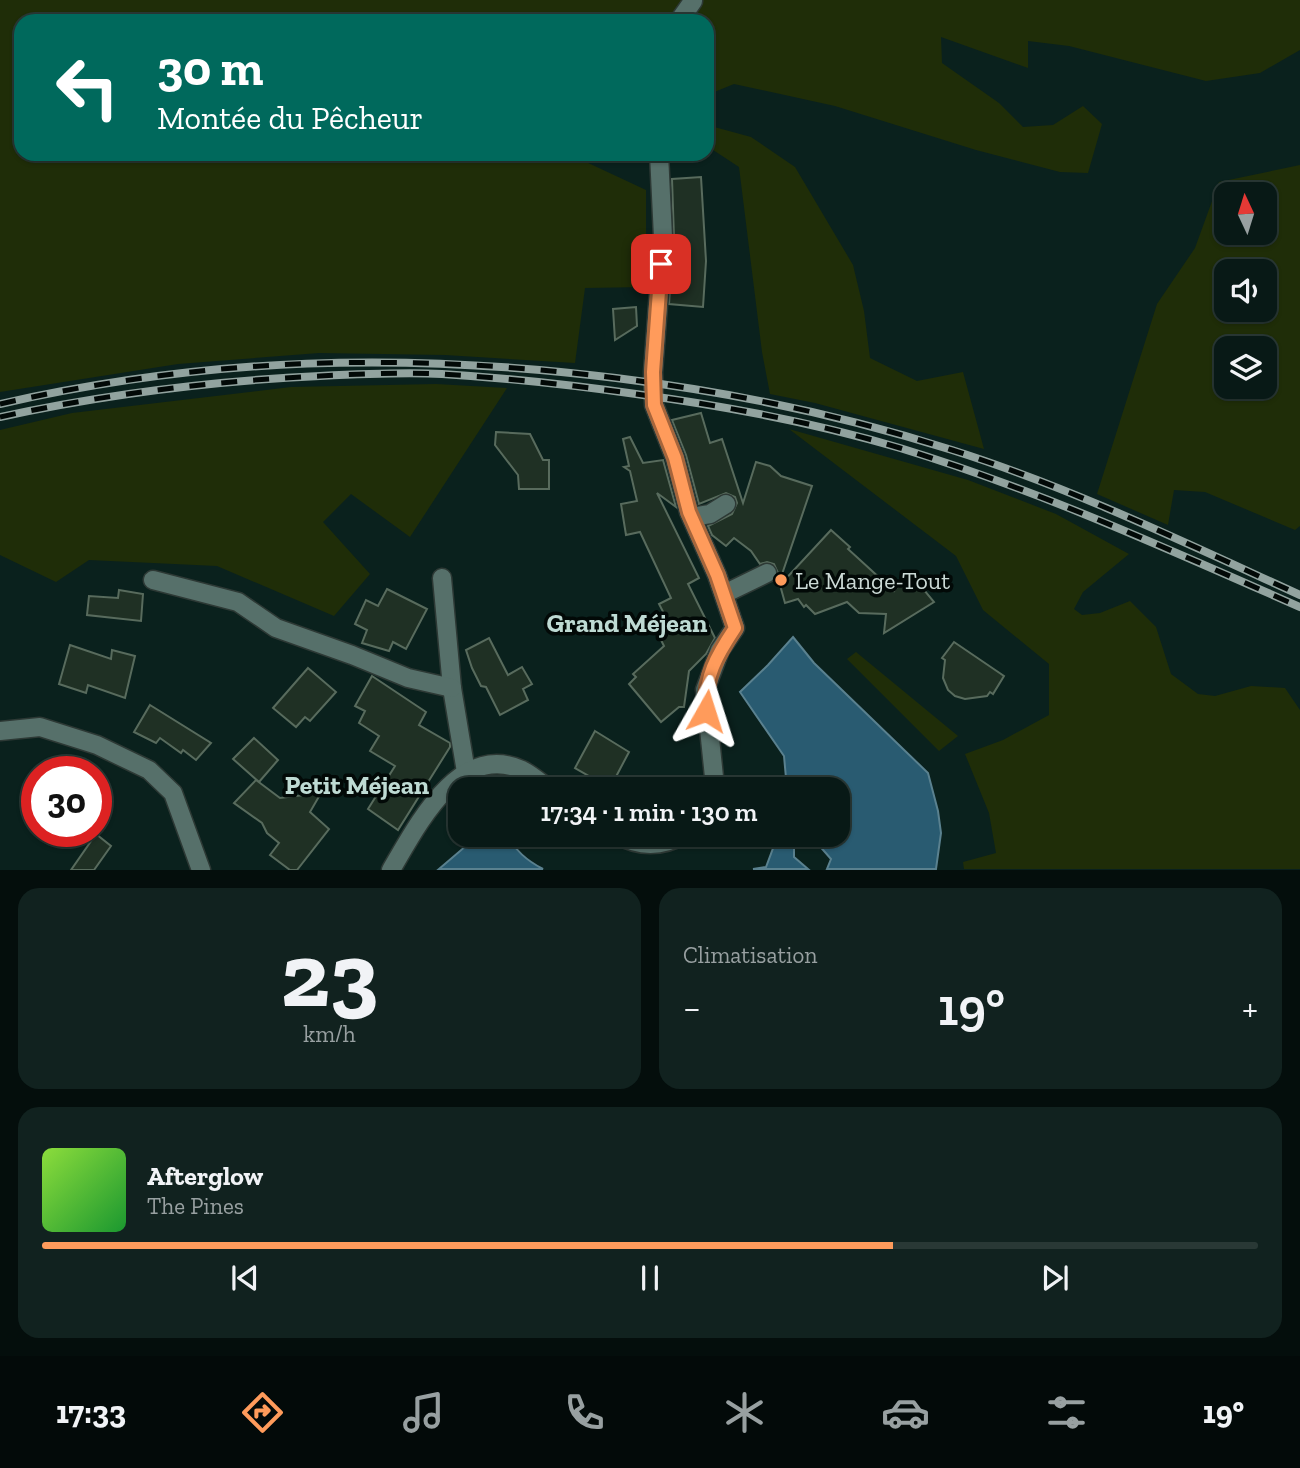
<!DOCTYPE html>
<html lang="fr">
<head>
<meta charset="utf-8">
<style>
  :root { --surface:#081916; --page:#11221f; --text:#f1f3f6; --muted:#98a0a1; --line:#293835; --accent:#ff9b5b }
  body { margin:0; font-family:"Zilla Slab",serif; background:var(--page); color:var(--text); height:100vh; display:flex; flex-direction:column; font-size:26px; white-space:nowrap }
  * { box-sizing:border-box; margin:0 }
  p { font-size:23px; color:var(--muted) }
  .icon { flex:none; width:38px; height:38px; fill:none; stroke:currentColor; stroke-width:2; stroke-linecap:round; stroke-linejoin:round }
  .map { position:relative; height:870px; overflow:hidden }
  .drawer { display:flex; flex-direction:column; gap:18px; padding:18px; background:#040e0c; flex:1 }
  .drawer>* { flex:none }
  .banner { position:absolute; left:14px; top:14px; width:700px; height:147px; border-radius:21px; box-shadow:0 2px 5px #0004,0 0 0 2px var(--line); background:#00695c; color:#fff; overflow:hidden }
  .needle { width:46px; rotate:356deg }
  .fabs { position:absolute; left:1214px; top:182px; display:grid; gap:14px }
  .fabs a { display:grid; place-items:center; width:63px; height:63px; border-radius:14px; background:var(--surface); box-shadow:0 2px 5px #0004,0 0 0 2px var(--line); font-size:35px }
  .speed { position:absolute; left:21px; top:756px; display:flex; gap:14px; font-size:35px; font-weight:700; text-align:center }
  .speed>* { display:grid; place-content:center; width:91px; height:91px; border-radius:50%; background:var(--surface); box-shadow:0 2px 5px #0004,0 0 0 2px var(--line); line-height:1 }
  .speed .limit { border:10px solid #d22; background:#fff; color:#111 }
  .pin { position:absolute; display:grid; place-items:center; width:60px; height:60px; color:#fff; margin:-30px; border-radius:14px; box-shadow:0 4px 10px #0006 }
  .me { position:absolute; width:77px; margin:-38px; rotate:6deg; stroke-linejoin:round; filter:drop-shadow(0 0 5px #0008) }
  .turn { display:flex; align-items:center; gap:24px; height:147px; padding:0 28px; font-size:32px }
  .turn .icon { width:91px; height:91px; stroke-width:2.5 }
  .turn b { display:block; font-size:49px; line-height:60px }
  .big { font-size:52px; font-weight:600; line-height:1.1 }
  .drawer .widget { flex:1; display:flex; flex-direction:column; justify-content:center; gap:10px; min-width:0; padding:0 24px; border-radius:21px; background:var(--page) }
  .drawer .dial { align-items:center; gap:0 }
  .dial b { font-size:91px; line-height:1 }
  .song { display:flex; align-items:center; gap:21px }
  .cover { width:84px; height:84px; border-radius:10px; background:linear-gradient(135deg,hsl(90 70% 55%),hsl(130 70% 35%)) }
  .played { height:7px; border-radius:4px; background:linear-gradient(90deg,var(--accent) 70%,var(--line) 70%) }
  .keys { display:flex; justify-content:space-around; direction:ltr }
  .heat { display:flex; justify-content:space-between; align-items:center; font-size:38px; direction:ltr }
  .drawer .tiles { flex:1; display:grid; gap:18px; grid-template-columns:1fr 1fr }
  .widget:last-child { grid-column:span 2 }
  .trip { position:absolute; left:448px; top:777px; width:402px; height:70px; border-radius:21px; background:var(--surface); box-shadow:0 2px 5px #0004,0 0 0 2px var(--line); font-weight:600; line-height:70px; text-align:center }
  .dock { display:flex; height:112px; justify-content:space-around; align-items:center; background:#030a09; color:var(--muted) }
  .dock .icon { width:49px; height:49px }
  .dock .active { color:var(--accent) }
  .dock b { font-size:32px; color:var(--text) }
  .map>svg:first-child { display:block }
</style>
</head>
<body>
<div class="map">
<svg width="1300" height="870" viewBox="0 0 1300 870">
  <rect width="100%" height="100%" fill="#0a211d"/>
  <!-- green -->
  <g fill="#1f2d08" fill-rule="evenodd">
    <polygon points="0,0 1300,0 1300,50 1260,73 1206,81 1069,46 1028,41 1028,68 941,37 942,63 999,103 1023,127 1053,125 1083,106 1102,124 1088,173 1060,172 976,150 835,106 734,84 707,95 707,21 21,21 21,154 569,154 646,190 646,287 585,288 575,363 445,355 319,353 178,364 0,392"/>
    <polygon points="707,125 751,137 795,167 853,265 864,311 870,358 917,381 963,372 984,449 815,403 770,394 762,352 739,167 707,146"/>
    <path d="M1300 165V526L1295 530 1205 492 1174 490 1168 525 1097 494 1157 304 1195 248 1219 182ZM1265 194V233H1227V194ZM1265 271V310H1227V271ZM1265 348V387H1227V348Z"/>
    <polygon points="436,384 507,388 410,537 351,494 323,522 370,574 334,616 217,566 89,560 56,582 0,555 0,430 72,413 291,387"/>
    <polygon points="789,429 968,480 1056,514 1129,554 1083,592 1074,609 1082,615 1100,613 1130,601 1156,627 1171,674 1198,694 1215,696 1251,686 1285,688 1300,710 1300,869 964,869 963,862 996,853 989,813 965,754 1003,740 1049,715 1049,664 983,610 956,556"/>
    <polygon points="856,652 958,736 939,751 847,659"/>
  </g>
  <!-- water -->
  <g fill="#295b71" stroke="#5a818f" stroke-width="2">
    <polygon points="793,637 814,663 928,773 938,811 941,833 936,869 827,869 831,859 810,835 838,835 838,789 787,789 784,756 740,692 768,665"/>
    <path d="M490 835H507C516 851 526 860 543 869H439L467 845Z"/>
    <polygon points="778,835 787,835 794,841 794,857 808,869 753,869 766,867"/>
  </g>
  <!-- building -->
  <g fill="#1f3024" stroke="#586b5d" stroke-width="2">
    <polygon points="701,177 706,261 703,307 669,304 674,238 672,179"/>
    <polygon points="636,307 637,326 615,340 613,309"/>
    <polygon points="701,413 710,443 722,439 743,503 756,462 770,466 781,476 812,486 778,586 774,581 778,573 774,564 767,562 760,564 751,551 734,538 726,546 712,535 708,526 732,514 737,503 735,497 726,493 699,504 686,455 672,420"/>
    <polygon points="496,432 530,434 543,460 549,460 549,489 519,489 518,475 495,445"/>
    <polygon points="630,437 643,463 663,460 676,507 657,493 699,578 688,584 715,638 706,654 689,671 684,707 679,707 661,722 629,684 636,677 633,674 664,646 658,634 671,627 659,604 671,598 640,532 626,535 621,504 637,501 630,471 624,467 629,466 623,439"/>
    <polygon points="831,530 850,547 848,549 894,591 900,584 906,590 913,584 917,587 920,585 934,602 884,633 886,614 859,613 847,602 815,614 806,605 804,607 798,599 785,603 780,585"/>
    <polygon points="387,589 427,609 406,649 393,642 389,651 362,643 367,630 355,624 366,600 378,606"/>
    <polygon points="119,590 143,594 141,621 87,615 89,596 118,598"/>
    <polygon points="489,638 508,675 522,667 532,684 523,689 528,700 500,715 486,687 481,686 472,668 466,650"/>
    <polygon points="954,642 1004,676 993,694 990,692 987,696 965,699 955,696 948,690 943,678 945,660 942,658"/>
    <polygon points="70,645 111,659 112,650 135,656 125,698 88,685 86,693 59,684"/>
    <polygon points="308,668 336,692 310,721 305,717 296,727 273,708"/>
    <polygon points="372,676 426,712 419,725 450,743 450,747 398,830 368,809 395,766 370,751 379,736 359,723 365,711 355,706"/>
    <polygon points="150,705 211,743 196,760 183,750 181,753 160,738 156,743 134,732"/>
    <polygon points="595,731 629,752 610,788 575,768"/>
    <polygon points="254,738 278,760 259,782 233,759"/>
    <polygon points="256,780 280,798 321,793 310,812 329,829 297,870 290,870 270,855 279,843 267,833 262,823 234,803"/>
    <polygon points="96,834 111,846 94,870 71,870"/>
  </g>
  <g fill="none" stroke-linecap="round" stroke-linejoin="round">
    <!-- street casing -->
    <g stroke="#2d3935" stroke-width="21">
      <g id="street">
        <polyline points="679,21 693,1"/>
        <polyline points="659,154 663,237 653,372 654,405 675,458 689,512 717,575 735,628 720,650 705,690 714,777 711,789"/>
        <polyline points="692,517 710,514 726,504"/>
        <polyline points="442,578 452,688 466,772"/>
        <polyline points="153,580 238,602 276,628 352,655 408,678 452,688"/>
        <polyline points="724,594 767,573"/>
        <polyline points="0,731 40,727 97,745 149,770 173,793 201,870"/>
        <path d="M619 835C638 847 663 847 682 835"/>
        <path d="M391 870C417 826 459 741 522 770 532 775 541 783 549 789"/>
      </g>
    </g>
    <!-- street -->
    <use href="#street" stroke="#56706a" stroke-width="18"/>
    <!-- rail casing -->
    <g stroke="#92a39f" stroke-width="8">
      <g id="rail">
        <path d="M0 404C208 357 405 352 616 378 730 392 842 415 952 450 1072 488 1186 543 1300 595"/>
        <path d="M0 417C106 394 212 381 320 376 360 374 401 372 442 374 506 378 572 385 636 394 725 406 813 422 900 448 1038 490 1168 549 1300 607"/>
      </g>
    </g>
    <!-- rail -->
    <use href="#rail" stroke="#020907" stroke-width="5" stroke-dasharray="16" stroke-linecap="butt"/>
  </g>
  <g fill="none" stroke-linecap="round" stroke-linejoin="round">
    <!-- route casing -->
    <g stroke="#a6653b" stroke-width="18">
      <path id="route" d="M661 264 653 372 654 405 675 458 689 512 717 575 735 628C717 655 704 677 706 711"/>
    </g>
    <!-- route -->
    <use href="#route" stroke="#ff9b5b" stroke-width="12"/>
  </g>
  <!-- markers -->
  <circle fill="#ff9b5b" stroke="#020907" stroke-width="2.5" cx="781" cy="580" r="7"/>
  <g text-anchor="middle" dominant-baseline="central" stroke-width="7" stroke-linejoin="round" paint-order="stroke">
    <!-- poi labels -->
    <g font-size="24" fill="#ccdad6" stroke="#020907" text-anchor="start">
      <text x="795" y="580">Le Mange-Tout</text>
    </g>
    <!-- neighbourhood labels -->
    <g font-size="26" font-weight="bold" fill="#bedad3" stroke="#020907">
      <text x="627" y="623">Grand Méjean</text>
      <text x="357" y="785">Petit Méjean</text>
    </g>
  </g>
</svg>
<div class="fabs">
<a><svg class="needle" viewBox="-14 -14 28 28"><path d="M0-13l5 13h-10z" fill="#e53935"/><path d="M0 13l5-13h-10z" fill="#98a0a1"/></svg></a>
<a><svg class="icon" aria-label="sound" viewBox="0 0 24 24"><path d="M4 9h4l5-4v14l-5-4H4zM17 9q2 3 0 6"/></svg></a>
<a><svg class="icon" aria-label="layers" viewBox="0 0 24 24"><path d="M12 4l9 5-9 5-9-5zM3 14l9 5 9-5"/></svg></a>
</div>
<div class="speed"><div class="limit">30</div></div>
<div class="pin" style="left:661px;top:264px;background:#d93025"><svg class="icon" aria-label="arrive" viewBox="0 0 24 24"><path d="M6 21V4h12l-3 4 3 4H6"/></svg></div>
<svg class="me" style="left:706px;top:711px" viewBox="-20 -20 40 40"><path d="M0-17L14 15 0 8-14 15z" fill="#ff9b5b" stroke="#fff" stroke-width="4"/></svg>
<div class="trip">17:34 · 1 min · 130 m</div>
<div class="banner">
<div class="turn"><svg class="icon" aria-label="left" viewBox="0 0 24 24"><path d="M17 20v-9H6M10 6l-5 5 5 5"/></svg><div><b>30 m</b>Montée du Pêcheur</div></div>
</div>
</div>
<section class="drawer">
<div class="tiles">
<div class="widget dial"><b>23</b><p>km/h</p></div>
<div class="widget"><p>Climatisation</p>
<div class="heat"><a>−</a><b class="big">19°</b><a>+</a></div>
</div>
<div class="widget">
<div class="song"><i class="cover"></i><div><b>Afterglow</b><p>The Pines</p></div></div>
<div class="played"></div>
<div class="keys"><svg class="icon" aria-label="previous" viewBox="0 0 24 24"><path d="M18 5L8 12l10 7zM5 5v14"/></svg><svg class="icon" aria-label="pause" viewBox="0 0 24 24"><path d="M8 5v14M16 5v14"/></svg><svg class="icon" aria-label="next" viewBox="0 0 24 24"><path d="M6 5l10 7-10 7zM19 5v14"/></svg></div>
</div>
</div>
</section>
<nav class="dock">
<b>17:33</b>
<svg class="icon active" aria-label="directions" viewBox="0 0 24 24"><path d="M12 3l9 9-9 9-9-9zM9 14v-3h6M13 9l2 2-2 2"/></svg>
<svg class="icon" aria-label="music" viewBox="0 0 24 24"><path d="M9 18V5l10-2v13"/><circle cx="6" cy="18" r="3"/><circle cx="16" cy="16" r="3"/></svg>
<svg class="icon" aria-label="phone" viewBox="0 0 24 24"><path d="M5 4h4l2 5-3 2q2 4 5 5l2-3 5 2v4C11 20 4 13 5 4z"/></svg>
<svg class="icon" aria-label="climate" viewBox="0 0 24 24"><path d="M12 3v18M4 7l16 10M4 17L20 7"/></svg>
<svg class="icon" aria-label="car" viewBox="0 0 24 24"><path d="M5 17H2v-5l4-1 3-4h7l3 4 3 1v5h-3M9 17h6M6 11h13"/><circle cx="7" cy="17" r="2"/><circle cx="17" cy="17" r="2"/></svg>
<svg class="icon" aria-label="filters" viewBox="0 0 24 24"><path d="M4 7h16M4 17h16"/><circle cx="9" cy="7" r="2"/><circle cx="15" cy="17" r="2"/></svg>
<b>19°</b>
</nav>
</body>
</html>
